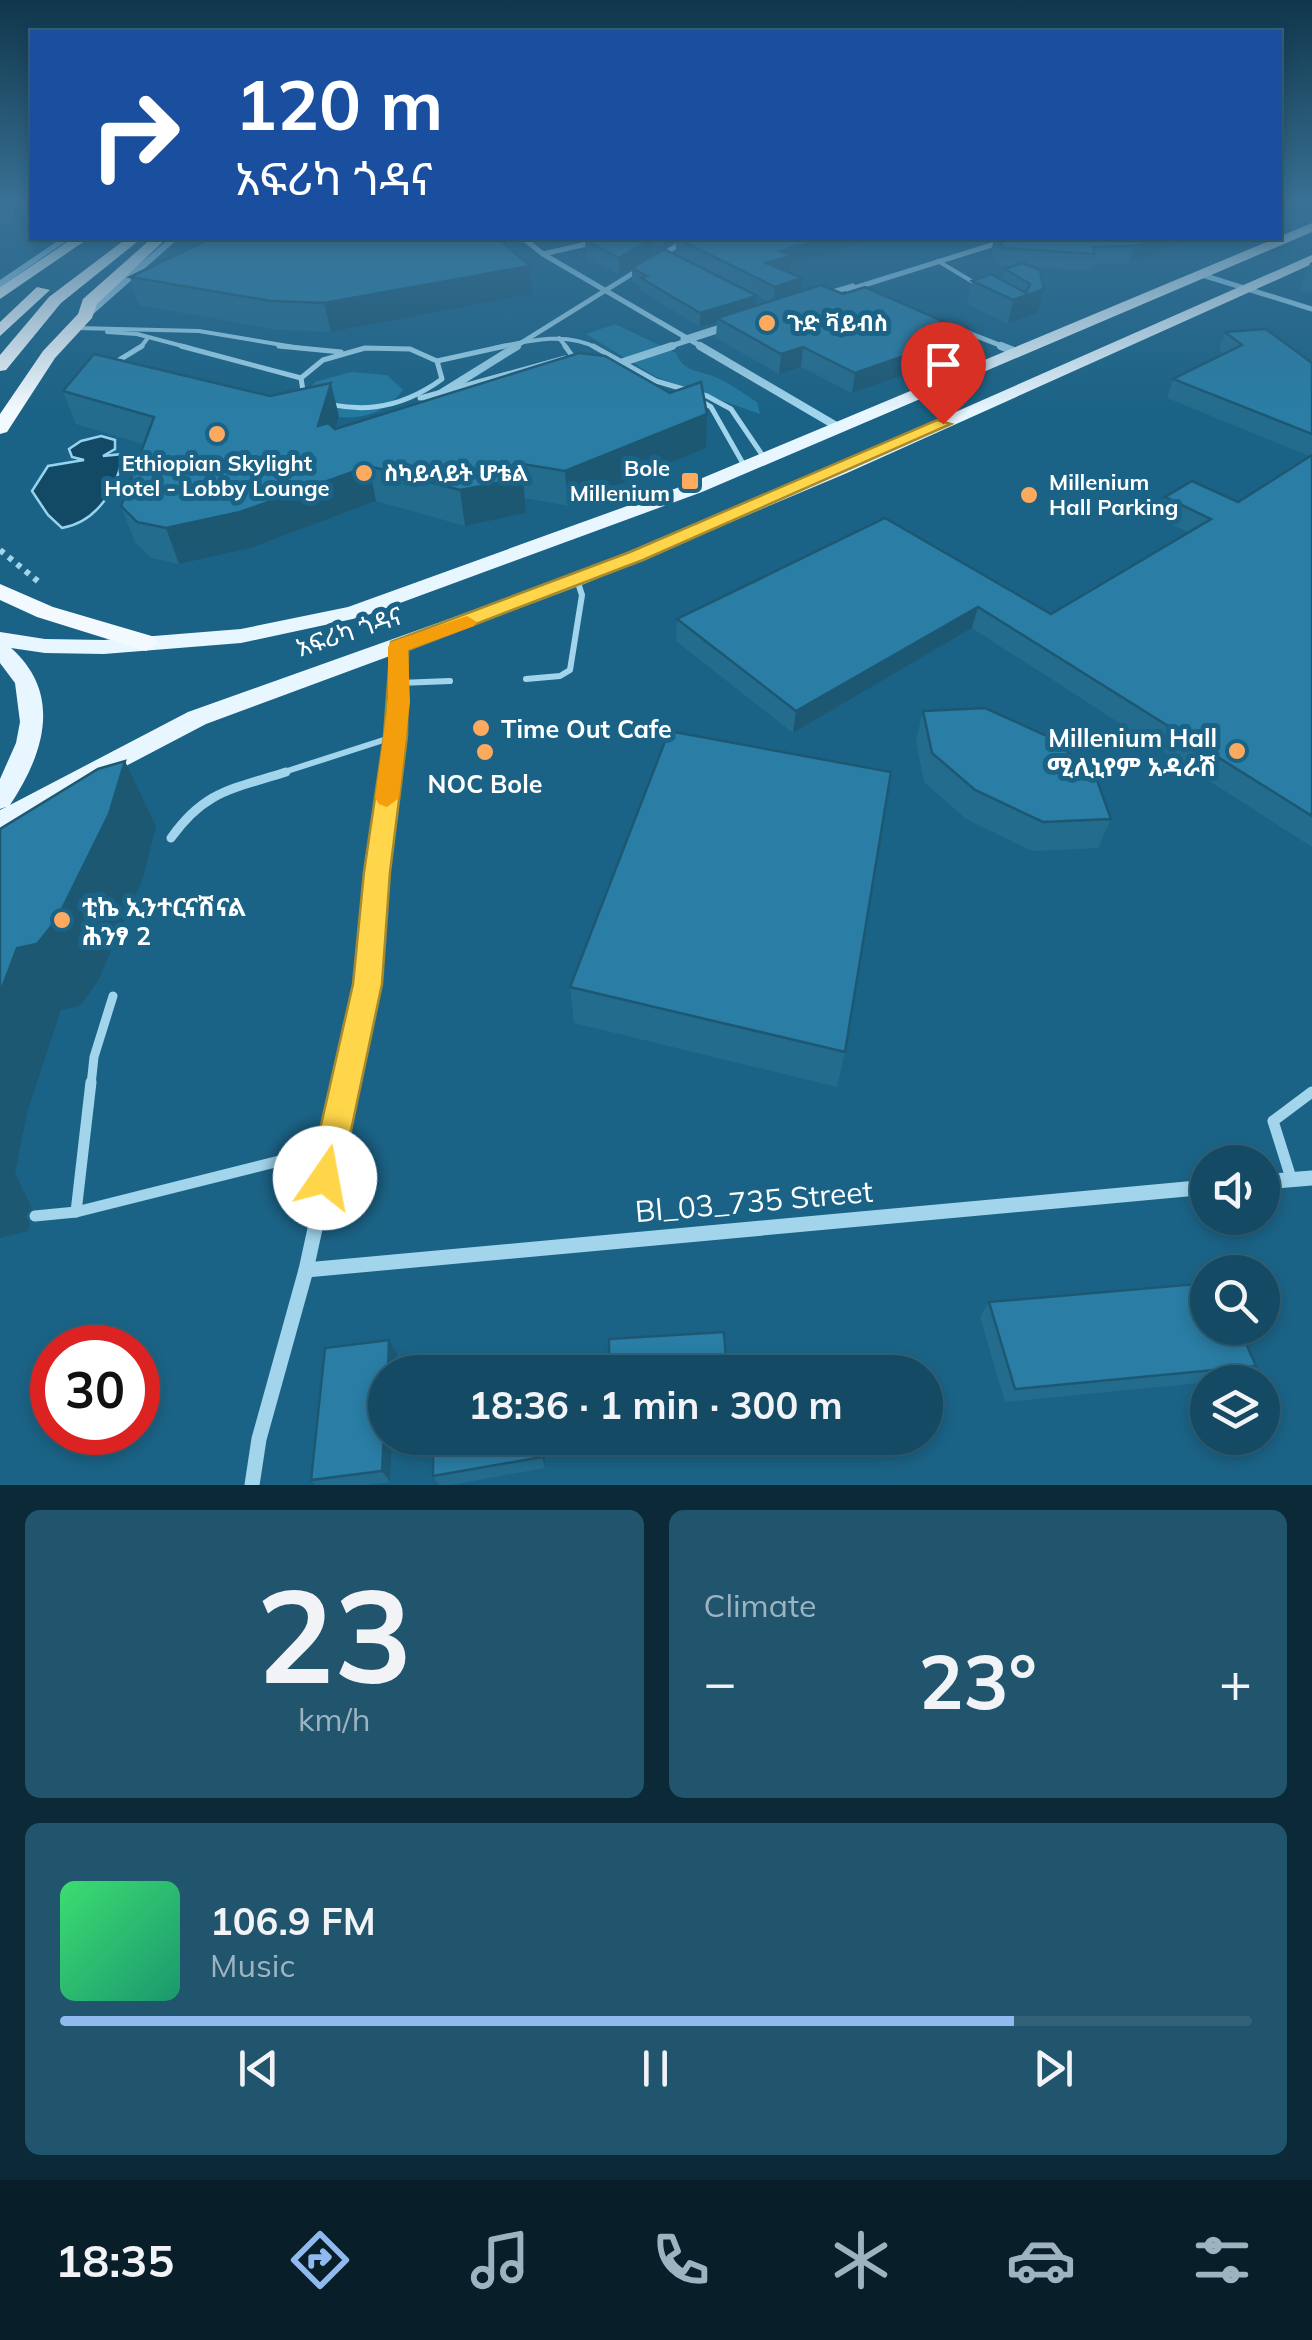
<!DOCTYPE html>
<html lang="en">
<head>
<meta charset="utf-8">
<style>
  :root { --surface:#144a64; --page:#21546d; --text:#f1f3f6; --muted:#9db3bf; --line:#336278; --accent:#90b9f0 }
  body { margin:0; font-family:Mulish,"Noto Sans Ethiopic",sans-serif; background:var(--page); color:var(--text); height:100vh; display:flex; flex-direction:column; font-size:38px; white-space:nowrap }
  * { box-sizing:border-box; margin:0 }
  p { font-size:32px; color:var(--muted) }
  .icon { flex:none; width:55px; height:55px; fill:none; stroke:currentColor; stroke-width:2; stroke-linecap:round; stroke-linejoin:round }
  .map { position:relative; height:1485px; overflow:hidden }
  .drawer { display:flex; flex-direction:column; gap:25px; padding:25px; background:#0b2937; flex:1 }
  .drawer>* { flex:none }
  .banner { position:absolute; left:30px; top:30px; width:1252px; height:210px; border-radius:0px; box-shadow:0 5px 15px #0003,0 0 0 2px var(--line); background:#1a4fa0; color:#fff; overflow:hidden }
  .fabs { position:absolute; left:1190px; top:1145px; display:grid; gap:20px }
  .fabs a { display:grid; place-items:center; width:90px; height:90px; border-radius:50%; background:var(--surface); box-shadow:0 5px 15px #0003,0 0 0 2px var(--line); font-size:50px }
  .speed { position:absolute; left:30px; top:1325px; display:flex; gap:20px; font-size:50px; font-weight:700; text-align:center }
  .speed>* { display:grid; place-content:center; width:130px; height:130px; border-radius:50%; background:var(--surface); box-shadow:0 5px 15px #0003,0 0 0 2px var(--line); line-height:1 }
  .speed .limit { border:15px solid #d22; background:#fff; color:#111 }
  .pin { position:absolute; display:grid; place-items:center; width:85px; height:85px; color:#fff; margin:-102px -42px; border-radius:50% 50% 50% 0; rotate:-45deg; box-shadow:0 0 10px #0007 }
  .pin .icon { rotate:45deg }
  .me { position:absolute; width:110px; margin:-55px; rotate:12deg; stroke-linejoin:round; filter:drop-shadow(0 0 8px #0008) }
  .turn { display:flex; align-items:center; gap:35px; height:210px; padding:0 40px; font-size:45px }
  .turn .icon { width:130px; height:130px; stroke-width:2.5 }
  .turn b { display:block; font-size:70px; line-height:85px }
  .big { font-size:75px; font-weight:700; line-height:1.1 }
  .drawer .card { flex:1; display:flex; flex-direction:column; justify-content:center; gap:15px; min-width:0; padding:0 35px; border-radius:15px; background:var(--page) }
  .drawer .dial { align-items:center; gap:0 }
  .dial b { font-size:130px; line-height:1 }
  .song { display:flex; align-items:center; gap:30px }
  .cover { width:120px; height:120px; border-radius:15px; background:linear-gradient(135deg,hsl(140 70% 55%),hsl(160 70% 35%)) }
  .played { height:10px; border-radius:5px; background:linear-gradient(90deg,var(--accent) 80%,var(--line) 80%) }
  .keys { display:flex; justify-content:space-around; direction:ltr }
  .heat { display:flex; justify-content:space-between; align-items:center; font-size:55px; direction:ltr }
  .drawer .tiles { flex:1; display:grid; gap:25px; grid-template-columns:1fr 1fr }
  .card:last-child { grid-column:span 2 }
  .trip { position:absolute; left:368px; top:1355px; width:575px; height:100px; border-radius:50px; background:var(--surface); box-shadow:0 5px 15px #0003,0 0 0 2px var(--line); font-weight:700; line-height:100px; text-align:center }
  .dock { display:flex; height:160px; justify-content:space-around; align-items:center; background:#081e28; color:var(--muted) }
  .dock .icon { width:70px; height:70px }
  .dock .selected { color:var(--accent) }
  .dock b { font-size:45px; color:var(--text) }
  .map>svg:first-child { display:block }
</style>
</head>
<body>
<div class="map">
<svg width="1312" height="1485" viewBox="0 0 1312 1485">
  <rect width="100%" height="100%" fill="#1b6386"/>
  <!-- green -->
  <g fill="#24799f">
    <path d="M615 324 676 353C684 373 698 370 715 377 730 383 744 394 757 402L760 414 656 377 586 334Z"/>
    <path d="M351 372 387 375 403 390C378 422 350 419 313 415L298 400 315 382Z"/>
  </g>
  <!-- water -->
  <path fill="#124964" stroke="#95d3ee" stroke-width="2.5" d="M101 436 115 440V449L103 456 123 454C118 488 97 522 62 528L48 515 32 491 48 466 84 460 72 457 69 449 81 441Z"/>
  <g fill="none" stroke-linecap="round" stroke-linejoin="round">
    <!-- path -->
    <polyline stroke="#a2d5ec" stroke-width="6" stroke-dasharray="5 6" stroke-linecap="butt" points="0,550 40,583"/>
    <!-- service-far4 -->
    <g stroke="#a2d5ec" stroke-width="4">
      <polyline points="938,261 978,285"/>
      <polyline points="77,328 199,331 300,348"/>
      <polyline points="107,332 137,334 190,348"/>
      <polyline points="559,338 567,348"/>
      <polyline points="140,348 147,339"/>
      <polyline points="364,348 379,348"/>
      <path d="M494 348C527 341 566 331 597 348"/>
    </g>
    <!-- service-far3 -->
    <g stroke="#a2d5ec" stroke-width="5">
      <polyline points="181,346 301,378"/>
      <polyline points="279,346 341,352"/>
      <polyline points="565,346 573,357"/>
      <polyline points="593,346 656,381 707,396 731,409 765,459"/>
      <path d="M365 348 410 349 437 361 442 379C398 411 355 415 304 397L301 378 323 360Z"/>
      <polyline points="437,361 505,346"/>
      <polyline points="111,365 142,346"/>
      <polyline points="420,398 565,358"/>
      <polyline points="699,400 711,407 745,467"/>
    </g>
    <!-- service-far2 -->
    <g stroke="#a2d5ec" stroke-width="6">
      <polyline points="526,679 560,676 570,670 582,595 577,580"/>
      <polyline points="399,683 450,681"/>
      <polyline points="278,774 396,736"/>
    </g>
    <!-- service-far1 -->
    <g stroke="#a2d5ec" stroke-width="9">
      <path d="M171 838C205 790 233 789 286 772"/>
      <polyline points="91,1085 94,1057 113,996"/>
    </g>
    <!-- service -->
    <g stroke="#a2d5ec" stroke-width="11">
      <polyline points="91,1082 76,1212 331,1148"/>
      <polyline points="1291,1178 1273,1121 1312,1092"/>
      <polyline points="35,1216 76,1212"/>
    </g>
    <!-- minor-far4 -->
    <g stroke="#a2d5ec" stroke-width="5">
      <polyline points="523,238 543,254 704,348"/>
      <polyline points="543,254 613,238"/>
      <polyline points="657,258 690,238"/>
      <polyline points="1199,274 1312,309"/>
      <polyline points="848,290 1014,238"/>
      <polyline points="822,295 853,286 823,295"/>
      <polyline points="961,330 1007,348"/>
      <polyline points="683,339 730,324"/>
      <polyline points="513,348 643,267"/>
      <polyline points="665,348 726,328"/>
    </g>
    <!-- minor-far3 -->
    <g stroke="#a2d5ec" stroke-width="8">
      <polyline points="700,346 838,427"/>
      <polyline points="1001,346 1016,352"/>
      <polyline points="605,368 672,346"/>
      <polyline points="424,404 517,346"/>
    </g>
    <!-- minor-far2 -->
    <polyline stroke="#a2d5ec" stroke-width="9" points="391,774 399,702 398,647"/>
    <!-- minor-far1 -->
    <polyline stroke="#a2d5ec" stroke-width="11" points="346,1085 368,984 391,772"/>
    <!-- minor -->
    <g stroke="#a2d5ec" stroke-width="15">
      <polyline points="1262,1182 1312,1178"/>
      <polyline points="306,1270 1208,1187"/>
      <polyline points="252,1485 259,1439 306,1270 347,1082"/>
    </g>
    <!-- tertiary -->
    <g fill="#a2d5ec" fill-rule="evenodd">
      <polygon points="62,238 71,238 0,287 0,280"/>
      <polygon points="170,238 179,238 90,317 82,317 82,313"/>
    </g>
    <!-- primary -->
    <path fill="#e7f6ff" fill-rule="evenodd" d="M1312 223V232L702 492 362 617 241 643 104 654 45 653 11 648C63 694 44 754 10 805L188 712 570 576 835 465 1312 255V264L847 473 584 584 206 724 0 832V810L6 807 0 809V779L16 743 20 722 15 683 0 663V632L45 639 104 640 241 629 348 607 688 484Z"/>
    <!-- trunk -->
    <g fill="#f3faff" fill-rule="evenodd">
      <polygon points="73,238 89,238 0,299 0,287"/>
      <polygon points="127,238 142,238 61,303 6,370 0,371 0,355 49,297"/>
      <polygon points="152,238 167,238 97,304 92,318 55,358 7,432 0,434 0,414 43,351 78,314 83,299"/>
      <polygon points="37,287 50,290 0,336 0,322"/>
      <polygon points="0,584 53,607 155,637 158,643 146,651 37,617 0,600"/>
    </g>
  </g>
  <!-- wall -->
  <g fill="#246c8d" fill-rule="evenodd">
    <polygon points="0,203 32,203 18,225 0,223"/>
    <path d="M587 238H868V241L790 264 789 273 802 278 801 292 966 353 852 393 801 367 779 374 716 338 717 322 700 327 641 291V286L632 282V268L751 293 676 254V240L663 247 651 242V255L619 275 586 257 585 240ZM757 296 762 299 769 302 757 306Z"/>
    <polygon points="982,238 1193,238 1129,263 1092,264 1090,271 1033,267 1044,289 1038,312 1008,324 967,304 972,281 1002,280 1005,269 1013,266 1001,265 991,252 994,238 984,241"/>
    <polygon points="1312,262 1312,294 1299,290 1310,263"/>
    <polygon points="130,277 532,294 331,332 278,330 139,305"/>
    <polygon points="1225,332 1312,363 1312,847 972,628 793,733 676,641 677,619 885,518 1051,614 1188,532 1157,518 1165,497 1238,502 1309,456 1167,398 1173,379 1224,354 1219,350"/>
    <polygon points="63,391 339,416 335,429 706,448 568,506 525,498 526,513 465,526 376,501 251,548 179,564 151,558 135,542 121,506 143,444 76,424"/>
    <polygon points="923,711 1111,819 1098,848 1032,851 966,819 924,782 916,740"/>
    <polygon points="570,987 845,1052 837,1087 574,1023"/>
    <polygon points="989,1302 1256,1366 1239,1379 1005,1402 980,1317"/>
    <polygon points="397,1354 396,1372 385,1372 390,1482 369,1485 315,1485 311,1480"/>
    <polygon points="433,1438 544,1438 545,1468 451,1485 439,1485 433,1476"/>
  </g>
  <!-- shaded-wall -->
  <g fill="#1d5873">
    <polygon points="27,203 32,203 32,217 18,225 12,211"/>
    <polygon points="663,238 676,238 676,240 663,247"/>
    <polygon points="826,238 868,238 868,241 790,264 789,273 766,263 780,251"/>
    <polygon points="1156,238 1193,238 1129,263 1134,246"/>
    <polygon points="651,239 651,255 619,275 619,258"/>
    <polygon points="530,266 532,294 331,332 324,303"/>
    <polygon points="802,278 801,296 774,304 775,287"/>
    <polygon points="1044,289 1038,312 1008,324 1013,300"/>
    <polygon points="757,296 756,310 717,318 717,322 700,327 700,313"/>
    <polygon points="970,333 966,353 852,393 855,373"/>
    <polygon points="803,347 801,367 779,374 781,354"/>
    <polygon points="331,383 339,416 326,460 318,426"/>
    <polygon points="707,414 706,448 568,506 565,471"/>
    <polygon points="369,466 376,501 251,548 179,564 166,528"/>
    <polygon points="523,478 526,513 465,526 460,490"/>
    <polygon points="978,607 972,628 793,733 796,711"/>
    <polygon points="125,761 156,826 143,878 98,981 80,1006 61,1010 27,1113 15,1173 32,1208 26,1216 30,1224 28,1231 0,1238 0,993 17,948"/>
    <polygon points="389,1340 397,1354 396,1372 388,1372"/>
    <polygon points="385,1415 385,1438 392,1438 390,1482 382,1471"/>
    <polygon points="541,1438 544,1438 545,1468 542,1457"/>
  </g>
  <!-- building -->
  <g fill="#2a7da4" stroke="#1d5873" stroke-width="2.5">
    <polygon points="0,203 27,203 12,211 0,210"/>
    <polygon points="211,238 498,238 530,266 324,303 271,301 130,277"/>
    <polygon points="587,238 649,238 651,239 619,258 585,240"/>
    <polygon points="676,238 826,238 780,251 791,256 766,263 802,278 775,287"/>
    <polygon points="997,238 1156,238 1134,246 1093,247 1095,254 1004,248"/>
    <polygon points="664,249 757,296 700,313 641,278 647,276 632,268"/>
    <polygon points="1022,263 1040,270 1044,289 1013,300 972,281 991,274 1026,293 1030,284 1005,269"/>
    <polygon points="821,285 843,294 865,287 970,333 855,373 803,347 781,354 717,318"/>
    <polygon points="1266,329 1312,363 1312,434 1173,379 1242,345 1225,332"/>
    <polygon points="579,353 605,356 670,393 701,382 707,414 565,471 517,463 523,478 460,490 369,466 240,512 166,528 137,522 121,506 154,417 63,391 94,354 270,396 331,383 318,426 328,423 335,429"/>
    <polygon points="1312,455 1312,816 978,607 796,711 677,619 885,518 1051,614 1211,519 1165,497 1192,481 1238,502"/>
    <polygon points="985,708 1047,736 1094,772 1111,819 1043,822 975,790 932,753 923,711"/>
    <polygon points="669,731 891,772 845,1052 570,987"/>
    <polygon points="125,761 109,814 57,919 37,944 17,948 0,993 0,829 98,769"/>
    <polygon points="1208,1283 1208,1328 1239,1328 1256,1366 1015,1389 989,1302"/>
    <polygon points="724,1332 727,1372 609,1372 609,1339"/>
    <polygon points="389,1340 388,1372 385,1372 385,1415 382,1471 311,1480 325,1348"/>
    <polygon points="433,1438 541,1438 542,1457 433,1476"/>
  </g>
  <!-- sky -->
  <linearGradient id="sky" x2="0" y2="1"><stop stop-color="#0f364a"/><stop offset="0.49" stop-color="#397195"/><stop offset="1" stop-color="#397195" stop-opacity="0"/></linearGradient>
  <rect width="1312" height="411" fill="url(#sky)"/>
  <!-- route -->
  <polygon fill="#ffd54a" stroke="#a68a30" stroke-width="2.5" points="937,420 951,424 643,560 408,650 407,736 390,872 382,984 341,1178 336,1190 325,1194 314,1190 309,1178 353,984 364,872 384,736 391,642 630,552"/>
  <!-- slow -->
  <polygon fill="#f59e0b" points="467,616 477,622 474,626 408,650 410,702 399,798 387,807 379,804 375,798 388,702 388,647 391,642"/>
  <!-- markers -->
  <g fill="#fdaa5f" stroke="#1b6386" stroke-width="4">
    <circle cx="767" cy="323" r="10"/>
    <circle cx="217" cy="434" r="10"/>
    <circle cx="364" cy="473" r="10"/>
    <rect x="680" y="471" width="20" height="20" rx="5"/>
    <circle cx="1029" cy="495" r="10"/>
    <circle cx="481" cy="728" r="10"/>
    <circle cx="1237" cy="751" r="10"/>
    <circle cx="485" cy="752" r="10"/>
    <circle cx="62" cy="920" r="10"/>
  </g>
  <g text-anchor="middle" dominant-baseline="central" stroke-width="10" stroke-linejoin="round" paint-order="stroke">
    <!-- far-poi labels -->
    <g font-size="22" font-weight="bold" fill="#fff" stroke="#1b6386" text-anchor="start">
      <text x="787" y="323">ጉድ ቫይብስ</text>
      <text x="217" y="463" text-anchor="middle">Ethiopian Skylight<tspan x="217" dy="25">Hotel - Lobby Lounge</tspan></text>
      <text x="670" y="468" text-anchor="end">Bole<tspan x="670" dy="25">Millenium</tspan></text>
      <text x="384" y="473">ስካይላይት ሆቴል</text>
      <text x="1049" y="482">Millenium<tspan x="1049" dy="25">Hall Parking</tspan></text>
    </g>
    <!-- street labels -->
    <g font-size="25" fill="#fff" stroke="#1b6386">
      <text transform="translate(349 631) rotate(-18)">አፍሪካ ጎዳና</text>
    </g>
    <!-- poi labels -->
    <g font-size="25" font-weight="bold" fill="#fff" stroke="#1b6386" text-anchor="start">
      <text x="501" y="728">Time Out Cafe</text>
      <text x="1217" y="737" text-anchor="end">Millenium Hall<tspan x="1217" dy="29">ሚሊኒየም አዳራሽ</tspan></text>
      <text x="485" y="783" text-anchor="middle">NOC Bole</text>
      <text x="82" y="906">ቲኬ ኢንተርናሽናል<tspan x="82" dy="29">ሕንፃ 2</tspan></text>
    </g>
    <!-- near-street labels -->
    <g font-size="30" fill="#fff" stroke="#1b6386">
      <text transform="translate(754 1201) rotate(-5)">Bl_03_735 Street</text>
    </g>
  </g>
</svg>
<div class="fabs">
<a><svg class="icon" aria-label="sound" viewBox="0 0 24 24"><path d="M4 9h4l5-4v14l-5-4H4zM17 9q2 3 0 6"/></svg></a>
<a><svg class="icon" aria-label="search" viewBox="0 0 24 24"><circle cx="10" cy="10" r="6"/><path d="M15 15l6 6"/></svg></a>
<a><svg class="icon" aria-label="layers" viewBox="0 0 24 24"><path d="M12 4l9 5-9 5-9-5zM3 14l9 5 9-5"/></svg></a>
</div>
<div class="speed"><div class="limit">30</div></div>
<div class="pin" style="left:943px;top:424px;background:#d93025"><svg class="icon" aria-label="arrive" viewBox="0 0 24 24"><path d="M6 21V4h12l-3 4 3 4H6"/></svg></div>
<svg class="me" style="left:325px;top:1178px" viewBox="-20 -20 40 40"><circle r="19" fill="#fff"/><path d="M0-13L10 11 0 6-10 11z" fill="#ffd54a"/></svg>
<div class="trip">18:36 · 1 min · 300 m</div>
<div class="banner">
<div class="turn"><svg class="icon" aria-label="right" viewBox="0 0 24 24"><path d="M7 20v-9h11M14 6l5 5-5 5"/></svg><div><b>120 m</b>አፍሪካ ጎዳና</div></div>
</div>
</div>
<section class="drawer">
<div class="tiles">
<div class="card dial"><b>23</b><p>km/h</p></div>
<div class="card"><p>Climate</p>
<div class="heat"><a>−</a><b class="big">23°</b><a>+</a></div>
</div>
<div class="card">
<div class="song"><i class="cover"></i><div><b>106.9 FM</b><p>Music</p></div></div>
<div class="played"></div>
<div class="keys"><svg class="icon" aria-label="previous" viewBox="0 0 24 24"><path d="M18 5L8 12l10 7zM5 5v14"/></svg><svg class="icon" aria-label="pause" viewBox="0 0 24 24"><path d="M8 5v14M16 5v14"/></svg><svg class="icon" aria-label="next" viewBox="0 0 24 24"><path d="M6 5l10 7-10 7zM19 5v14"/></svg></div>
</div>
</div>
</section>
<nav class="dock">
<b>18:35</b>
<svg class="icon selected" aria-label="directions" viewBox="0 0 24 24"><path d="M12 3l9 9-9 9-9-9zM9 14v-3h6M13 9l2 2-2 2"/></svg>
<svg class="icon" aria-label="music" viewBox="0 0 24 24"><path d="M9 18V5l10-2v13"/><circle cx="6" cy="18" r="3"/><circle cx="16" cy="16" r="3"/></svg>
<svg class="icon" aria-label="phone" viewBox="0 0 24 24"><path d="M5 4h4l2 5-3 2q2 4 5 5l2-3 5 2v4C11 20 4 13 5 4z"/></svg>
<svg class="icon" aria-label="climate" viewBox="0 0 24 24"><path d="M12 3v18M4 7l16 10M4 17L20 7"/></svg>
<svg class="icon" aria-label="car" viewBox="0 0 24 24"><path d="M5 17H2v-5l4-1 3-4h7l3 4 3 1v5h-3M9 17h6M6 11h13"/><circle cx="7" cy="17" r="2"/><circle cx="17" cy="17" r="2"/></svg>
<svg class="icon" aria-label="filters" viewBox="0 0 24 24"><path d="M4 7h16M4 17h16"/><circle cx="9" cy="7" r="2"/><circle cx="15" cy="17" r="2"/></svg>
</nav>
</body>
</html>
